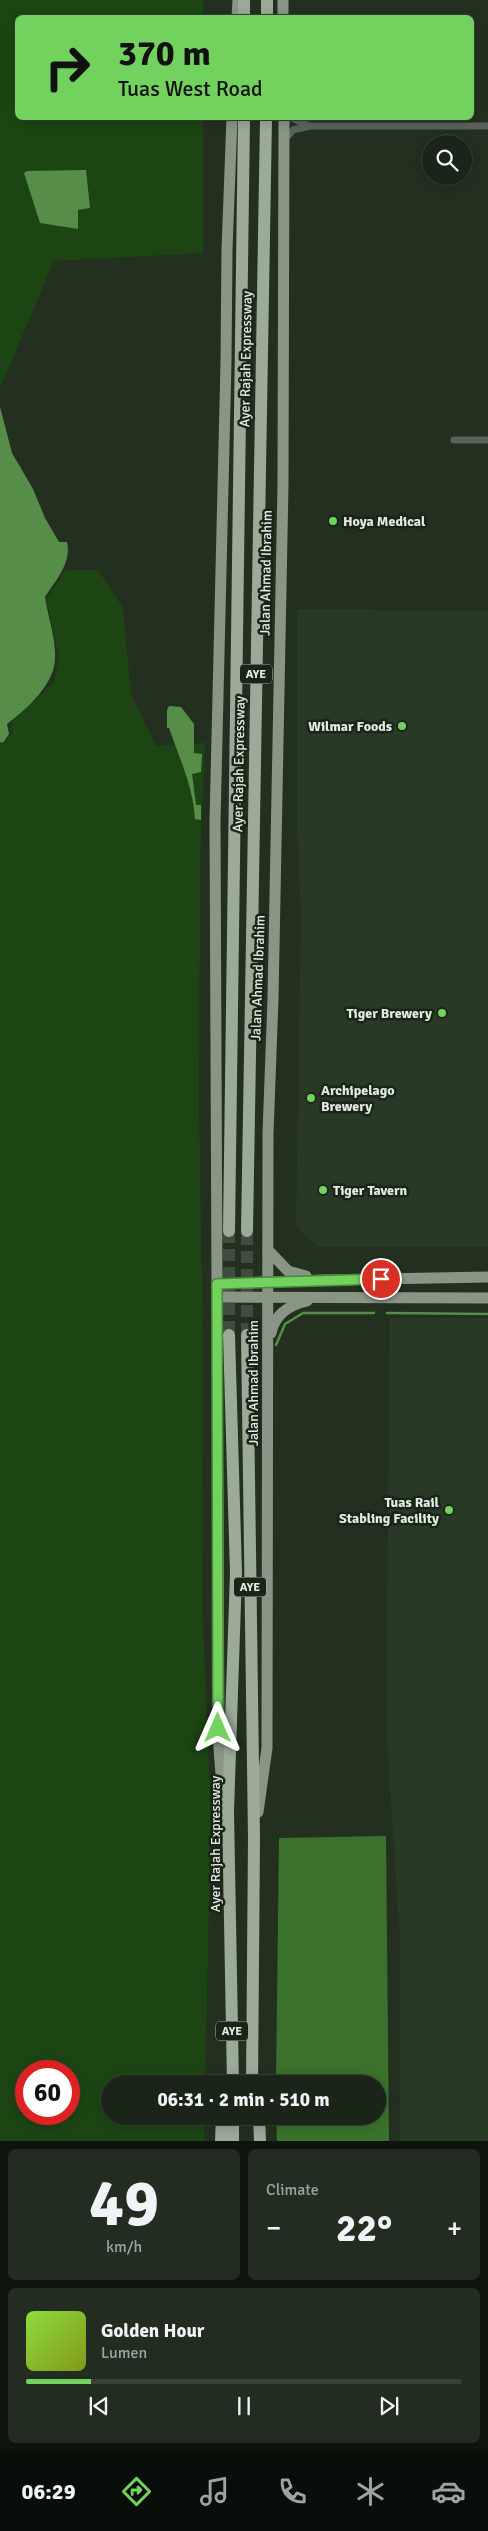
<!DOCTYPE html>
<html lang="en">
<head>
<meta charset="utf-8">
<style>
  :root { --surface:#1a2418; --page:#232c21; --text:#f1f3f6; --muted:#9fa4a2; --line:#384137; --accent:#72d25d }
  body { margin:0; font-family:Signika,sans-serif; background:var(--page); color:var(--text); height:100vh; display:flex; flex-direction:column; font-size:19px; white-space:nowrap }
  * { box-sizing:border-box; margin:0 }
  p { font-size:16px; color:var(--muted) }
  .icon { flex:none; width:28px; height:28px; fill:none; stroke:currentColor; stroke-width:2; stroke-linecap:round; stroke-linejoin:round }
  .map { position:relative; height:2141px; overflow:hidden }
  .drawer { display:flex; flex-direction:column; gap:8px; padding:8px; background:#0e140d; flex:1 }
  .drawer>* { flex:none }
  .guide { position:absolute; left:15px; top:15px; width:459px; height:105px; border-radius:8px; box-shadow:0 2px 12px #0003,0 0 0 1px var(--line); background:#72d25d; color:#111; overflow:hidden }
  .fabs { position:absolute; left:422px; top:135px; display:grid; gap:10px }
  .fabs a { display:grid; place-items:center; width:50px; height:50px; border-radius:50%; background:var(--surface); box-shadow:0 2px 12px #0003,0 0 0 1px var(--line); font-size:25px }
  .speed { position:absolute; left:15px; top:2060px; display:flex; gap:10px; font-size:25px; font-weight:700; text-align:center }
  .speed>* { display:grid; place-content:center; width:65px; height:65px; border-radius:50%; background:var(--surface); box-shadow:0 2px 12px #0003,0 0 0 1px var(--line); line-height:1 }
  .speed .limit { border:8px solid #d22; background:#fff; color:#111 }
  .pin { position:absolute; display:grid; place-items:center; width:42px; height:42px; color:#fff; margin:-21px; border:2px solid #fff; border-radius:50%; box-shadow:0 1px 5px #0007 }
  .me { position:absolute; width:55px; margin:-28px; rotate:0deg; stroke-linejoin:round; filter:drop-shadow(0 0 4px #0008) }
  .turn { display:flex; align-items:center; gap:18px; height:105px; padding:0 20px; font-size:22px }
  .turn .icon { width:65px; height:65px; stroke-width:2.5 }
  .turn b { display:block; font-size:35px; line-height:42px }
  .big { font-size:38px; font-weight:700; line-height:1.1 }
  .drawer .card { flex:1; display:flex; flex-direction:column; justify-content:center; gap:8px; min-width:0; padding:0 18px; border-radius:8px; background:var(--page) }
  .drawer .dial { align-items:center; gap:0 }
  .dial b { font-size:65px; line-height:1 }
  .song { display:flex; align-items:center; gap:15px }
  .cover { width:60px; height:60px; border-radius:8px; background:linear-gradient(135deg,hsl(90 70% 55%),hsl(70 70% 35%)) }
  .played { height:5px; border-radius:2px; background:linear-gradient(90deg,var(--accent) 15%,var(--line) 15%) }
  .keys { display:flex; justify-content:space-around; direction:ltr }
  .heat { display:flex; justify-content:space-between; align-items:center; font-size:28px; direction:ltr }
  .drawer .tiles { flex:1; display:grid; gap:8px; grid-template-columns:1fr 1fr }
  .card:last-child { grid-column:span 2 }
  .trip { position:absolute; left:101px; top:2075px; width:285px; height:50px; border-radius:25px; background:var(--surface); box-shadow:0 2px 12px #0003,0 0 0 1px var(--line); font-weight:700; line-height:50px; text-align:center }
  .tab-bar { display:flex; height:80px; justify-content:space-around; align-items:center; background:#0a0e0a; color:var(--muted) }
  .tab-bar .icon { width:35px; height:35px }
  .tab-bar .on { color:var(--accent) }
  .tab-bar b { font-size:22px; color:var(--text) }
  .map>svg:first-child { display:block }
</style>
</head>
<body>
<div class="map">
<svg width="488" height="2141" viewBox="0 0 488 2141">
  <rect width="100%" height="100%" fill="#233020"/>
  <!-- built -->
  <g fill="#283a25">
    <polygon points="297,609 488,611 488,1247 317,1247 296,1225 301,914 297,830"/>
    <polygon points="390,1318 488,1318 488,2141 400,2141 400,1942 386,1722"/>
  </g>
  <!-- green -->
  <g fill="#1c4513" fill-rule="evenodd">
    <polygon points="0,0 203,0 203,17 18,18 18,118 203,118 203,253 54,261 0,388"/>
    <path d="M66 570H98L123 608 131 694 156 746 205 743 200 865 199 1105 203 1351 202 1600 211 1816 205 2084H110V2116H204V2141H0V743L3 744 13 732 10 724 54 682 59 657 46 599ZM26 2071H69V2114H26Z"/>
  </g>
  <!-- forest -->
  <polygon fill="#3a722d" points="386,1836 389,2141 277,2141 276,2116 378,2116 378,2084 276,2084 279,1838"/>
  <!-- water -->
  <g fill="#568e49">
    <polygon points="86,170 90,208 78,210 78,229 40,223 24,173 27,171"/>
    <path d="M0 407 12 453 33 489 45 518 59 542H67C72 563 55 581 45 597 48 617 56 639 55 658 55 684 27 709 7 724L9 734 3 743 0 742Z"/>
    <path d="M169 706 181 707 194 724V753L202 754 201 772 192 774 196 805H201V820L195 819C193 786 180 760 169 728H167V710Z"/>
  </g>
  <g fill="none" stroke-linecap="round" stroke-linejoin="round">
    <!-- stream -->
    <g stroke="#568e49" stroke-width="2.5">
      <polyline points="387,1313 488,1314"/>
      <polyline points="276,1345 285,1324 303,1313 374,1313"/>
    </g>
    <!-- motorway-tunnel -->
    <g stroke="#404c3d" stroke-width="12" stroke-dasharray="12 6" stroke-linecap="butt">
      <polyline points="229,1231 229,1335"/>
      <polyline points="247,1335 247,1231"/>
    </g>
    <!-- minor -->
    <g stroke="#5b625a" stroke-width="7">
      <polyline points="292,118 309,126"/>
      <polyline points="285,139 293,130 310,126 488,126"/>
      <polyline points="454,440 488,440"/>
    </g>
    <!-- primary -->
    <g stroke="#899686" stroke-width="11">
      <polyline points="283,0 283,18"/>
      <polyline points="237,18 238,0"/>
      <polyline points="268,1250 288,1271 306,1276"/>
      <polyline points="217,1284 323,1280 488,1277"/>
      <polyline points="217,1297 488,1298"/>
      <path d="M271 1333C275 1314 289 1305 307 1301"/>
      <polyline points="227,1807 222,1788 219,1748 215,821 226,362 227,249 232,118"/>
      <polyline points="258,1812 267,1748 268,1133 273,999 283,485 284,118"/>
    </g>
    <!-- motorway -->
    <g stroke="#9bab98" stroke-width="12">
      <polyline points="244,18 244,0"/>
      <polyline points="267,18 267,0"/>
      <polyline points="229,1231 244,118"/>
      <polyline points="247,1231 266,118"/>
      <polyline points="229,1335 236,1573 228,1811 233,2084"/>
      <polyline points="247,1335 254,1838 252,2084"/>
      <polyline points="233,2116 233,2141"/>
      <polyline points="259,2116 260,2141"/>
      <polyline points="221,2141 222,2116"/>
    </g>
  </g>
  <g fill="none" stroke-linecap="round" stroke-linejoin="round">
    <!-- route casing -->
    <g stroke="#4a883c" stroke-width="12">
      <polyline id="route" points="218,1728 217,1284 381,1279"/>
    </g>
    <!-- route -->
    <use href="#route" stroke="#72d25d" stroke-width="9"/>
  </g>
  <!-- markers -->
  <g fill="#72d25d" stroke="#192617" stroke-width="2">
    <circle cx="333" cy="521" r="5"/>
    <circle cx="402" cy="726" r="5"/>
    <circle cx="442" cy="1013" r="5"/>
    <circle cx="311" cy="1098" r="5"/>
    <circle cx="323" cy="1190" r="5"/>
    <circle cx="449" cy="1510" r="5"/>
  </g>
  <g text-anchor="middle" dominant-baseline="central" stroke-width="5" stroke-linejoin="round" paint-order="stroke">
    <!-- shield labels -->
    <g fill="#192617" stroke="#a6b0a4" stroke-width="1">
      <rect x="240" y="664.5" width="32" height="19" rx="4"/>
      <rect x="234" y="1577.5" width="32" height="19" rx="4"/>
      <rect x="216" y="2021.5" width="32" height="19" rx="4"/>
    </g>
    <g font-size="12" font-weight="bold" fill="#e2ebe1">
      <text x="256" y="674">AYE</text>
      <text x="250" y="1587">AYE</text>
      <text x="232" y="2031">AYE</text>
    </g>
    <!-- street labels -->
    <g font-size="14" fill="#e2ebe1" stroke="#192617">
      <text transform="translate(246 359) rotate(-89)">Ayer Rajah Expressway</text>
      <text transform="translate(266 573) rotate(-89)">Jalan Ahmad Ibrahim</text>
      <text transform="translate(239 764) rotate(-89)">Ayer Rajah Expressway</text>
      <text transform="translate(258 978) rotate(-88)">Jalan Ahmad Ibrahim</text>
      <text transform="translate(253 1383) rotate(-90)">Jalan Ahmad Ibrahim</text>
      <text transform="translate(215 1844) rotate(-90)">Ayer Rajah Expressway</text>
    </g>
    <!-- poi labels -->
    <g font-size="14" font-weight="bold" fill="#e2ebe1" stroke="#192617" text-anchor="start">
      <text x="343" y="521">Hoya Medical</text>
      <text x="392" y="726" text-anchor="end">Wilmar Foods</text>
      <text x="432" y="1013" text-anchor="end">Tiger Brewery</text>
      <text x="321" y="1090">Archipelago<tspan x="321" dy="16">Brewery</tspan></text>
      <text x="333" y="1190">Tiger Tavern</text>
      <text x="439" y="1502" text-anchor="end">Tuas Rail<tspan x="439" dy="16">Stabling Facility</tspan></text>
    </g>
  </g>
</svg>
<div class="fabs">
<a><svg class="icon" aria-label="search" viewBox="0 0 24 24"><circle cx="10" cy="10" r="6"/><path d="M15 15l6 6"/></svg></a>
</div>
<div class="speed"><div class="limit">60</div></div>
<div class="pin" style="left:381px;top:1279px;background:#d93025"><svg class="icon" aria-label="arrive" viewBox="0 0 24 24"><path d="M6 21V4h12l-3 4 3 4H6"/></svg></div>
<svg class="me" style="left:218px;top:1728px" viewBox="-20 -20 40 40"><path d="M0-17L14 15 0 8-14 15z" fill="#72d25d" stroke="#fff" stroke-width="4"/></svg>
<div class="trip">06:31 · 2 min · 510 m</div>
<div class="guide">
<div class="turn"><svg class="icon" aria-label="right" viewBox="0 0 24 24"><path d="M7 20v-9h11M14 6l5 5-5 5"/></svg><div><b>370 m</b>Tuas West Road</div></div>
</div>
</div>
<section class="drawer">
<div class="tiles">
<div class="card dial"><b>49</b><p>km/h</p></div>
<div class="card"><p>Climate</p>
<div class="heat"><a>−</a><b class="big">22°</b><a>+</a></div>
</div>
<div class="card">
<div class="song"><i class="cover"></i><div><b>Golden Hour</b><p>Lumen</p></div></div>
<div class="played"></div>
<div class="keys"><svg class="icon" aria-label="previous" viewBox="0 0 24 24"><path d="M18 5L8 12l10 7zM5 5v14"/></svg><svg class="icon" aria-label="pause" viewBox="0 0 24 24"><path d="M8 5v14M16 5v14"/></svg><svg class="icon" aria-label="next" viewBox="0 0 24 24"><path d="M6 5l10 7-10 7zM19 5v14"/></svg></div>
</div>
</div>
</section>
<nav class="tab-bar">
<b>06:29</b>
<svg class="icon on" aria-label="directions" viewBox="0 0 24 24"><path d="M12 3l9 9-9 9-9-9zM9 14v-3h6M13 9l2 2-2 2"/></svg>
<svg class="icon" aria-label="music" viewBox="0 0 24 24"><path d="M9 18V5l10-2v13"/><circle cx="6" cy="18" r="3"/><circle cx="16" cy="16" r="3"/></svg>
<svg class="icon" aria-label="phone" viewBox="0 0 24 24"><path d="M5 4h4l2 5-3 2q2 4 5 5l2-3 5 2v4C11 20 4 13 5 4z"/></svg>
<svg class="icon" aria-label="climate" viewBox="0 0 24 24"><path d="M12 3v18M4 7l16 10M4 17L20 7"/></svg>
<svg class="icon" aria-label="car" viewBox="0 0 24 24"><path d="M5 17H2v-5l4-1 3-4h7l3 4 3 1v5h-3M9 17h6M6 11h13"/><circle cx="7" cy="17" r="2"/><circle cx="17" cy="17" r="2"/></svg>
</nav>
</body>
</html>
